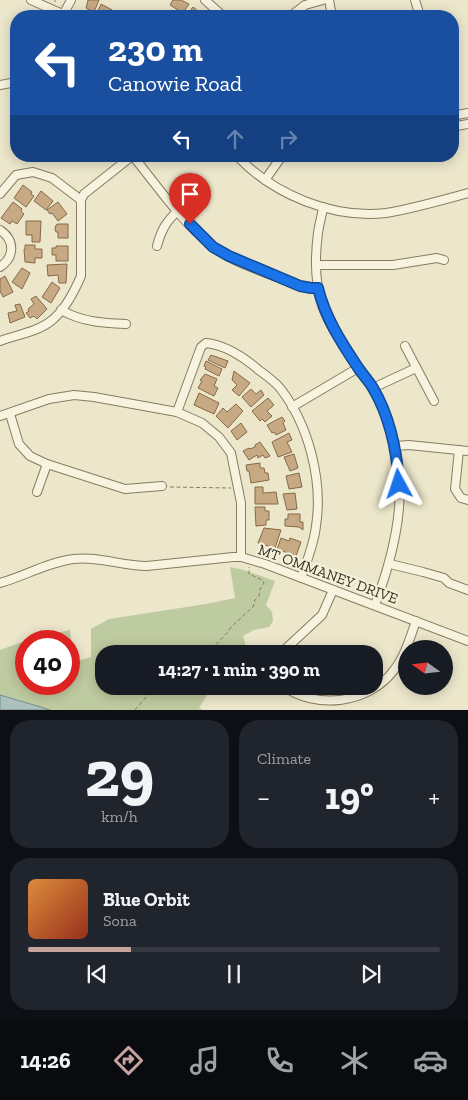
<!DOCTYPE html>
<html lang="en">
<head>
<meta charset="utf-8">
<style>
  :root { --surface:#171b24; --page:#20242c; --text:#f1f3f6; --muted:#9ea1a6; --line:#363941; --accent:#c7a39f }
  body { margin:0; font-family:"Zilla Slab",serif; background:var(--page); color:var(--text); height:100vh; display:flex; flex-direction:column; font-size:19px; white-space:nowrap }
  * { box-sizing:border-box; margin:0 }
  p { font-size:16px; color:var(--muted) }
  .icon { flex:none; width:28px; height:28px; fill:none; stroke:currentColor; stroke-width:2; stroke-linecap:round; stroke-linejoin:round }
  .map { position:relative; height:710px; overflow:hidden }
  .drawer { display:flex; flex-direction:column; gap:10px; padding:10px; background:#0d0f14; flex:1 }
  .drawer>* { flex:none }
  .top-card { position:absolute; left:10px; top:10px; width:449px; height:152px; border-radius:20px; box-shadow:0 2px 12px #0003; background:#1a4fa0; color:#fff; overflow:hidden }
  .needle { width:32px; rotate:285deg }
  .controls { position:absolute; left:398px; top:640px; display:grid; gap:10px }
  .controls a { display:grid; place-items:center; width:55px; height:55px; border-radius:50%; background:var(--surface); box-shadow:0 2px 12px #0003; font-size:25px }
  .speed { position:absolute; left:15px; top:630px; display:flex; gap:10px; font-size:25px; font-weight:700; text-align:center }
  .speed>* { display:grid; place-content:center; width:65px; height:65px; border-radius:50%; background:var(--surface); box-shadow:0 2px 12px #0003; line-height:1 }
  .speed .limit { border:8px solid #d22; background:#fff; color:#111 }
  .pin { position:absolute; display:grid; place-items:center; width:42px; height:42px; color:#fff; margin:-51px -21px; border-radius:50% 50% 50% 0; rotate:-45deg; box-shadow:0 0 5px #0007 }
  .pin .icon { rotate:45deg }
  .me { position:absolute; width:55px; margin:-28px; rotate:355deg; stroke-linejoin:round; filter:drop-shadow(0 0 4px #0008) }
  .turn { display:flex; align-items:center; gap:18px; height:105px; padding:0 15px; font-size:22px }
  .turn .icon { width:65px; height:65px; stroke-width:2.5 }
  .turn b { display:block; font-size:35px; line-height:42px }
  .lanes { display:flex; align-items:center; height:48px; padding:0 15px; background:#0003; justify-content:center; gap:25px; direction:ltr }
  .lanes .off { opacity:.35 }
  .big { font-size:38px; font-weight:800; line-height:1.1 }
  .drawer .widget { flex:1; display:flex; flex-direction:column; justify-content:center; gap:8px; min-width:0; padding:0 18px; border-radius:20px; background:var(--page) }
  .drawer .dial { align-items:center; gap:0 }
  .dial b { font-size:65px; line-height:1 }
  .song { display:flex; align-items:center; gap:15px }
  .cover { width:60px; height:60px; border-radius:8px; background:linear-gradient(135deg,hsl(30 70% 55%),hsl(10 70% 35%)) }
  .played { height:5px; border-radius:2px; background:linear-gradient(90deg,var(--accent) 25%,var(--line) 25%) }
  .keys { display:flex; justify-content:space-around; direction:ltr }
  .heat { display:flex; justify-content:space-between; align-items:center; font-size:28px; direction:ltr }
  .drawer .tiles { flex:1; display:grid; gap:10px; grid-template-columns:1fr 1fr }
  .widget:last-child { grid-column:span 2 }
  .trip { position:absolute; left:95px; top:645px; width:288px; height:50px; border-radius:20px; background:var(--surface); box-shadow:0 2px 12px #0003; font-weight:800; line-height:50px; text-align:center }
  .menu { display:flex; height:80px; justify-content:space-around; align-items:center; background:#090b0e; color:var(--muted) }
  .menu .icon { width:35px; height:35px }
  .menu .selected { color:var(--accent) }
  .menu b { font-size:22px; color:var(--text) }
  .map>svg:first-child { display:block }
</style>
</head>
<body>
<div class="map">
<svg width="468" height="710" viewBox="0 0 468 710">
  <rect width="100%" height="100%" fill="#ece7cb"/>
  <!-- green -->
  <path fill="#beca9f" fill-rule="evenodd" d="M230 567 244 570 275 581 266 605 272 612 273 621 269 627 254 630 243 636 247 649 242 654H104V686H213L199 708 203 710H50L0 695V650L33 638 70 630 73 662 91 657V629L109 619 206 604 235 598ZM26 641H69V684H26Z"/>
  <!-- water -->
  <polygon fill="#abc1be" stroke="#728f8c" points="0,695 44,708 50,710 0,710"/>
  <!-- building -->
  <g fill="#c7aa84" stroke="#866947">
    <polygon points="88,0 99,0 94,12 86,8"/>
    <polygon points="173,0 181,0 189,4 183,13 170,5"/>
    <polygon points="101,4 112,10 109,16 98,11"/>
    <polygon points="193,7 199,12 198,13 202,16 186,16"/>
    <polygon points="23,185 32,192 31,194 34,196 26,207 14,198"/>
    <polygon points="41,191 53,201 46,210 34,201"/>
    <polygon points="13,202 22,209 21,211 24,214 17,224 12,221 10,224 1,218"/>
    <polygon points="58,202 67,214 58,221 52,213 50,214 47,210"/>
    <polygon points="26,221 41,221 40,242 32,242 32,235 26,235"/>
    <polygon points="58,224 68,224 68,238 58,238 58,232 56,232 55,229 56,225"/>
    <polygon points="25,245 35,245 35,249 42,249 42,258 35,258 35,263 25,262 24,249 25,249"/>
    <polygon points="56,246 68,246 68,261 56,261 56,255 52,255 52,248 56,248"/>
    <polygon points="67,264 66,283 59,283 58,275 48,276 47,265"/>
    <polygon points="22,268 30,273 22,289 12,282"/>
    <polygon points="5,276 13,292 3,297 0,291 0,279"/>
    <polygon points="52,282 60,288 51,303 42,297"/>
    <polygon points="36,296 47,309 37,319 34,316 30,318 26,313 29,311 28,309 34,304 31,299"/>
    <polygon points="20,304 25,317 10,323 8,313 17,311 15,305"/>
    <polygon points="211,355 228,361 225,368 208,360"/>
    <polygon points="206,361 222,369 219,376 205,369 206,367 204,366"/>
    <polygon points="234,371 250,383 239,396 232,390 237,385 232,380"/>
    <polygon points="205,374 217,379 214,386 218,388 214,396 198,388 202,381 200,380"/>
    <polygon points="251,389 256,394 261,390 264,395 251,407 242,397"/>
    <polygon points="199,393 219,403 214,414 194,405"/>
    <polygon points="268,398 274,405 267,411 272,416 265,422 262,419 260,421 252,411"/>
    <polygon points="236,404 243,411 228,428 216,416 223,408 227,412"/>
    <polygon points="282,417 285,421 283,423 286,430 276,435 274,432 272,433 267,425"/>
    <polygon points="241,423 247,432 237,440 231,431"/>
    <polygon points="289,433 292,440 287,442 292,452 278,457 272,442"/>
    <polygon points="260,442 270,456 265,458 263,455 258,458 257,455 249,460 243,451 249,448 250,449 255,447 255,445"/>
    <polygon points="294,454 298,468 290,471 284,457"/>
    <polygon points="260,463 260,468 264,468 265,473 268,473 269,480 251,483 249,471 247,471 246,465"/>
    <polygon points="299,473 302,487 289,489 286,476"/>
    <polygon points="255,487 263,487 263,493 276,492 278,504 255,504"/>
    <polygon points="295,493 297,509 287,510 283,494"/>
    <polygon points="255,507 265,507 265,511 269,511 269,520 266,520 266,525 256,526"/>
    <polygon points="288,514 300,514 300,522 303,522 303,530 299,527 285,526 285,519 288,519"/>
    <polygon points="264,528 281,530 275,548 258,543"/>
    <polygon points="281,538 289,541 290,538 301,542 296,556 277,549"/>
  </g>
  <g fill="none" stroke-linecap="round" stroke-linejoin="round">
    <!-- minor casing -->
    <g stroke="#887b60" stroke-width="10">
      <g id="minor">
        <polyline points="31,0 67,16"/>
        <polyline points="205,0 223,16"/>
        <polyline points="329,0 332,16"/>
        <polyline points="415,0 420,16"/>
        <polyline points="63,15 71,0"/>
        <polyline points="291,16 305,5 323,0"/>
        <polyline points="0,85 16,82"/>
        <polyline points="452,116 468,113"/>
        <polyline points="452,127 468,124"/>
        <path d="M133 156C158 187 181 221 212 246 229 260 253 268 274 276 288 281 303 289 318 288"/>
        <path d="M237 156C274 195 333 219 386 213 411 209 443 200 468 193"/>
        <polyline points="265,180 282,156"/>
        <polyline points="0,194 16,175 33,172 52,178 81,200"/>
        <path d="M323 207C322 216 319 224 318 233 315 256 315 283 322 305 328 324 341 341 352 358 362 374 374 388 382 406 412 475 400 538 375 605"/>
        <path d="M0 230C15 240 15 257 0 267"/>
        <path d="M157 246C161 231 166 221 178 211"/>
        <polyline points="316,265 393,265 437,258 444,260"/>
        <path d="M61 310C82 322 103 323 126 324"/>
        <path d="M0 341C16 335 37 332 51 321 64 311 75 290 81 276V200L84 194 132 156"/>
        <polyline points="405,346 434,401"/>
        <polyline points="373,388 416,368"/>
        <polyline points="292,407 358,368"/>
        <path d="M177 412 201 347 206 343C226 345 245 358 260 371 267 376 275 382 280 388 309 425 323 481 316 526 314 544 307 561 301 578"/>
        <polyline points="10,414 19,444 30,456 47,464 125,489 162,486"/>
        <polyline points="0,416 49,399 74,395 94,397 177,412 202,423 219,437 231,453 241,503 241,557"/>
        <polyline points="395,446 409,445 468,451"/>
        <polyline points="459,450 455,489 461,498 468,500"/>
        <polyline points="37,492 47,464"/>
        <polyline points="390,564 423,572 444,578 449,583 468,590"/>
        <path d="M0 583C25 576 48 562 74 559 98 556 122 566 147 566L233 557H241L265 564 468 641"/>
        <polyline points="280,654 322,615 333,590"/>
        <path d="M283 686C316 710 369 704 394 670 405 656 410 638 416 621"/>
      </g>
    </g>
    <!-- path -->
    <g stroke="#887b60" stroke-width="1" stroke-dasharray="4 2.5" stroke-linecap="butt">
      <polyline points="55,0 55,2"/>
      <polyline points="170,487 231,488"/>
      <polyline points="207,654 227,633 232,626 253,607 255,600 259,596 260,589 264,583 262,580 249,574 249,567"/>
      <polyline points="135,710 147,696 159,686"/>
    </g>
    <!-- minor -->
    <use href="#minor" stroke="#f7f3de" stroke-width="8"/>
  </g>
  <g fill="none" stroke-linecap="round" stroke-linejoin="round">
    <!-- route casing -->
    <g stroke="#114b97" stroke-width="12">
      <path id="route" d="M190 224 213 247 229 256 300 286 311 288H318C325 317 341 342 357 366 362 374 369 381 373 388 390 417 397 452 399 484"/>
    </g>
    <!-- route -->
    <use href="#route" stroke="#1a73e8" stroke-width="9"/>
  </g>
  <g text-anchor="middle" dominant-baseline="central" stroke-width="4.5" stroke-linejoin="round" paint-order="stroke">
    <!-- street labels -->
    <g font-size="15" fill="#3a3122" stroke="#f4f0da">
      <text transform="translate(328 574) rotate(20)">MT OMMANEY DRIVE</text>
    </g>
  </g>
</svg>
<div class="controls">
<a><svg class="needle" viewBox="-14 -14 28 28"><path d="M0-13l5 13h-10z" fill="#e53935"/><path d="M0 13l5-13h-10z" fill="#9ea1a6"/></svg></a>
</div>
<div class="speed"><div class="limit">40</div></div>
<div class="pin" style="left:190px;top:224px;background:#d93025"><svg class="icon" aria-label="arrive" viewBox="0 0 24 24"><path d="M6 21V4h12l-3 4 3 4H6"/></svg></div>
<svg class="me" style="left:399px;top:484px" viewBox="-20 -20 40 40"><path d="M0-17L14 15 0 8-14 15z" fill="#1a73e8" stroke="#fff" stroke-width="4"/></svg>
<div class="trip">14:27 · 1 min · 390 m</div>
<div class="top-card">
<div class="turn"><svg class="icon" aria-label="left" viewBox="0 0 24 24"><path d="M17 20v-9H6M10 6l-5 5 5 5"/></svg><div><b>230 m</b>Canowie Road</div></div>
<div class="lanes"><svg class="icon" aria-label="left" viewBox="0 0 24 24"><path d="M17 20v-9H6M10 6l-5 5 5 5"/></svg><svg class="icon off" aria-label="ahead" viewBox="0 0 24 24"><path d="M12 20V5M6 11l6-6 6 6"/></svg><svg class="icon off" aria-label="right" viewBox="0 0 24 24"><path d="M7 20v-9h11M14 6l5 5-5 5"/></svg></div>
</div>
</div>
<section class="drawer">
<div class="tiles">
<div class="widget dial"><b>29</b><p>km/h</p></div>
<div class="widget"><p>Climate</p>
<div class="heat"><a>−</a><b class="big">19°</b><a>+</a></div>
</div>
<div class="widget">
<div class="song"><i class="cover"></i><div><b>Blue Orbit</b><p>Sona</p></div></div>
<div class="played"></div>
<div class="keys"><svg class="icon" aria-label="previous" viewBox="0 0 24 24"><path d="M18 5L8 12l10 7zM5 5v14"/></svg><svg class="icon" aria-label="pause" viewBox="0 0 24 24"><path d="M8 5v14M16 5v14"/></svg><svg class="icon" aria-label="next" viewBox="0 0 24 24"><path d="M6 5l10 7-10 7zM19 5v14"/></svg></div>
</div>
</div>
</section>
<nav class="menu">
<b>14:26</b>
<svg class="icon selected" aria-label="directions" viewBox="0 0 24 24"><path d="M12 3l9 9-9 9-9-9zM9 14v-3h6M13 9l2 2-2 2"/></svg>
<svg class="icon" aria-label="music" viewBox="0 0 24 24"><path d="M9 18V5l10-2v13"/><circle cx="6" cy="18" r="3"/><circle cx="16" cy="16" r="3"/></svg>
<svg class="icon" aria-label="phone" viewBox="0 0 24 24"><path d="M5 4h4l2 5-3 2q2 4 5 5l2-3 5 2v4C11 20 4 13 5 4z"/></svg>
<svg class="icon" aria-label="climate" viewBox="0 0 24 24"><path d="M12 3v18M4 7l16 10M4 17L20 7"/></svg>
<svg class="icon" aria-label="car" viewBox="0 0 24 24"><path d="M5 17H2v-5l4-1 3-4h7l3 4 3 1v5h-3M9 17h6M6 11h13"/><circle cx="7" cy="17" r="2"/><circle cx="17" cy="17" r="2"/></svg>
</nav>
</body>
</html>
